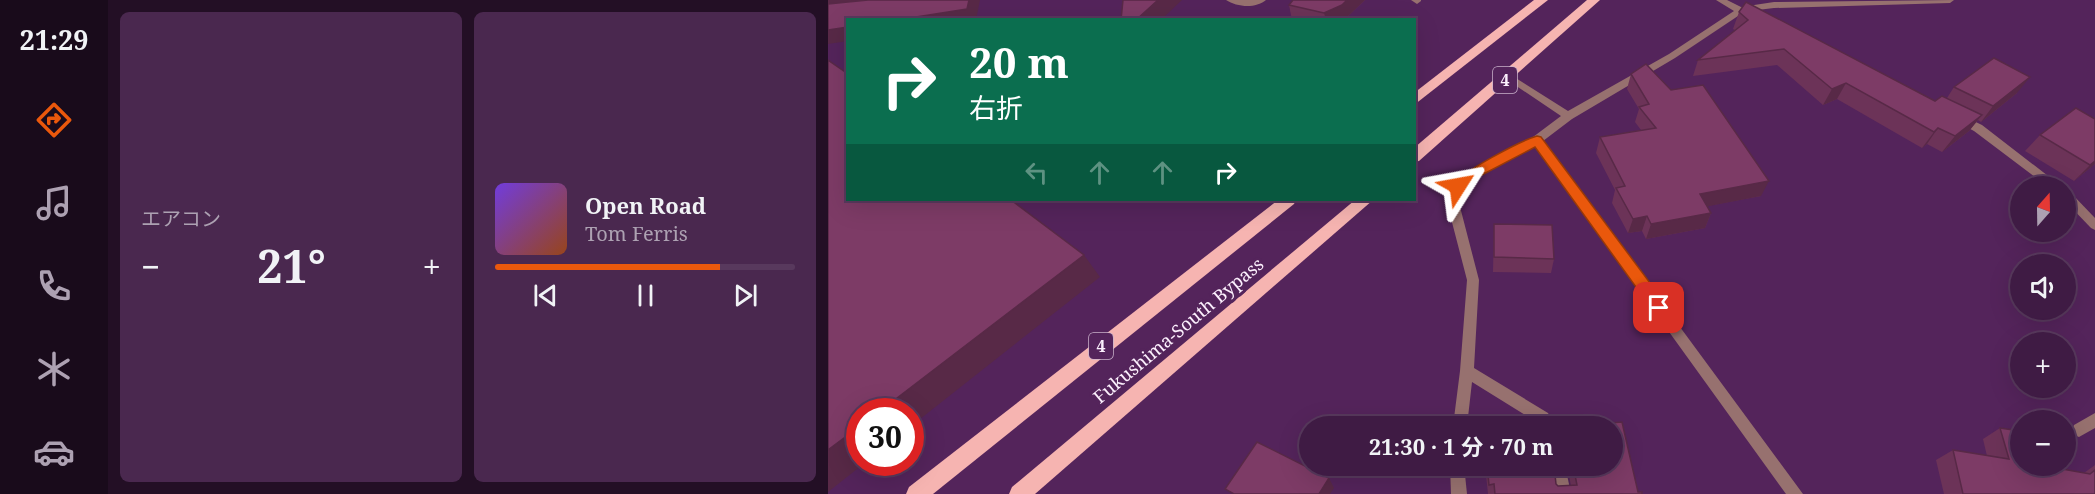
<!DOCTYPE html>
<html lang="ja">
<head>
<meta charset="utf-8">
<style>
  :root { --surface:#3f1b44; --page:#4a284f; --text:#f1f3f6; --muted:#ada1b2; --line:#58395d; --accent:#ea580c }
  body { margin:0; font-family:"Noto Serif","Noto Sans JP",serif; background:var(--page); color:var(--text); height:100vh; display:flex; flex-direction:column; font-size:22px; white-space:nowrap }
  * { box-sizing:border-box; margin:0 }
  p { font-size:20px; color:var(--muted) }
  .icon { flex:none; width:33px; height:33px; fill:none; stroke:currentColor; stroke-width:2; stroke-linecap:round; stroke-linejoin:round }
  .map { position:relative; flex:1; overflow:hidden }
  .sheet { display:flex; flex-direction:column; gap:12px; padding:12px; background:#230f25; width:720px }
  .sheet>* { flex:none }
  .top-card { position:absolute; left:18px; top:18px; width:570px; height:183px; border-radius:0px; box-shadow:0 6px 24px #0002,0 0 0 2px var(--line); background:#0b6e4f; color:#fff; overflow:hidden }
  .needle { width:39px; rotate:20deg }
  .controls { position:absolute; left:1182px; top:176px; display:grid; gap:12px }
  .controls a { display:grid; place-items:center; width:66px; height:66px; border-radius:50%; background:var(--surface); box-shadow:0 6px 24px #0002,0 0 0 2px var(--line); font-size:30px }
  .speed { position:absolute; left:18px; top:398px; display:flex; gap:12px; font-size:30px; font-weight:700; text-align:center }
  .speed>* { display:grid; place-content:center; width:78px; height:78px; border-radius:50%; background:var(--surface); box-shadow:0 6px 24px #0002,0 0 0 2px var(--line); line-height:1 }
  .speed .limit { border:9px solid #d22; background:#fff; color:#111 }
  .pin { position:absolute; display:grid; place-items:center; width:51px; height:51px; color:#fff; margin:-26px; border-radius:12px; box-shadow:0 3px 9px #0006 }
  .me { position:absolute; width:66px; margin:-33px; rotate:56deg; stroke-linejoin:round; filter:drop-shadow(0 0 4px #0008) }
  .turn { display:flex; align-items:center; gap:21px; height:126px; padding:0 24px; font-size:27px }
  .turn .icon { width:78px; height:78px; stroke-width:2.5 }
  .turn b { display:block; font-size:42px; line-height:51px }
  .lanes { display:flex; align-items:center; height:57px; padding:0 24px; background:#0003; justify-content:center; gap:30px; direction:ltr }
  .lanes .off { opacity:.35 }
  .big { font-size:45px; font-weight:700; line-height:1.1 }
  .sheet .widget { flex:1; display:flex; flex-direction:column; justify-content:center; gap:9px; min-width:0; padding:0 21px; border-radius:9px; background:var(--page) }
  .song { display:flex; align-items:center; gap:18px }
  .cover { width:72px; height:72px; border-radius:9px; background:linear-gradient(135deg,hsl(260 70% 55%),hsl(20 70% 35%)) }
  .played { height:6px; border-radius:3px; background:linear-gradient(90deg,var(--accent) 75%,var(--line) 75%) }
  .keys { display:flex; justify-content:space-around; direction:ltr }
  .heat { display:flex; justify-content:space-between; align-items:center; font-size:33px; direction:ltr }
  .sheet .tiles { flex:1; display:grid; gap:12px; grid-template-columns:repeat(2,1fr) }
  .trip { position:absolute; left:471px; top:416px; width:324px; height:60px; border-radius:30px; background:var(--surface); box-shadow:0 6px 24px #0002,0 0 0 2px var(--line); font-weight:700; line-height:60px; text-align:center }
  main { display:flex; flex:1; min-height:0 }
  .dock { display:flex; flex-direction:column; width:108px; justify-content:space-around; align-items:center; background:#190b1b; color:var(--muted) }
  .dock .icon { width:42px; height:42px }
  .dock .current { color:var(--accent) }
  .dock b { font-size:27px; color:var(--text) }
  .map>svg:first-child { display:block }
</style>
</head>
<body>
<main>
<nav class="dock">
<b>21:29</b>
<svg class="icon current" aria-label="directions" viewBox="0 0 24 24"><path d="M12 3l9 9-9 9-9-9zM9 14v-3h6M13 9l2 2-2 2"/></svg>
<svg class="icon" aria-label="music" viewBox="0 0 24 24"><path d="M9 18V5l10-2v13"/><circle cx="6" cy="18" r="3"/><circle cx="16" cy="16" r="3"/></svg>
<svg class="icon" aria-label="phone" viewBox="0 0 24 24"><path d="M5 4h4l2 5-3 2q2 4 5 5l2-3 5 2v4C11 20 4 13 5 4z"/></svg>
<svg class="icon" aria-label="climate" viewBox="0 0 24 24"><path d="M12 3v18M4 7l16 10M4 17L20 7"/></svg>
<svg class="icon" aria-label="car" viewBox="0 0 24 24"><path d="M5 17H2v-5l4-1 3-4h7l3 4 3 1v5h-3M9 17h6M6 11h13"/><circle cx="7" cy="17" r="2"/><circle cx="17" cy="17" r="2"/></svg>
</nav>
<section class="sheet">
<div class="tiles">
<div class="widget"><p>エアコン</p>
<div class="heat"><a>−</a><b class="big">21°</b><a>+</a></div>
</div>
<div class="widget">
<div class="song"><i class="cover"></i><div><b>Open Road</b><p>Tom Ferris</p></div></div>
<div class="played"></div>
<div class="keys"><svg class="icon" aria-label="previous" viewBox="0 0 24 24"><path d="M18 5L8 12l10 7zM5 5v14"/></svg><svg class="icon" aria-label="pause" viewBox="0 0 24 24"><path d="M8 5v14M16 5v14"/></svg><svg class="icon" aria-label="next" viewBox="0 0 24 24"><path d="M6 5l10 7-10 7zM19 5v14"/></svg></div>
</div>
</div>
</section>
<div class="map">
<svg width="1267" height="494" viewBox="0 0 1267 494">
  <rect width="100%" height="100%" fill="#54245b"/>
  <g fill="none" stroke-linecap="round" stroke-linejoin="round">
    <!-- minor -->
    <g fill="#97716f" fill-rule="evenodd">
      <path d="M398 0H438C427 9 409 7 398 0Z"/>
      <polygon points="583,0 593,0 593,1 589,4"/>
      <polygon points="888,0 899,0 913,7 946,2 1126,0 1122,3 946,8 921,11 921,15 913,14 847,58 744,119 715,141 975,494 958,494 707,146 650,177 635,188 631,203 651,280 646,368 720,413 727,426 712,426 710,423 644,382 639,426 625,426 632,371 639,280 619,203 624,186 642,171 705,137 733,116 675,77 677,75 683,75 740,111 841,54 906,11"/>
      <polygon points="1133,115 1154,125 1233,186 1219,186 1146,131 1129,122 1128,119"/>
      <polygon points="1238,191 1242,192 1267,218 1267,230 1263,228 1238,202"/>
      <polygon points="1267,413 1267,428 1251,437 1246,435 1244,430 1246,425"/>
      <polygon points="622,465 636,465 639,494 623,494"/>
      <polygon points="723,465 737,465 743,494 727,494"/>
    </g>
    <!-- trunk -->
    <g fill="#f6b4b1" fill-rule="evenodd">
      <polygon points="706,0 720,0 586,105 586,93"/>
      <polygon points="759,0 772,0 591,161 586,162 586,148"/>
      <polygon points="450,200 468,200 466,204 105,494 78,494 81,487"/>
      <polygon points="527,200 545,200 207,494 181,494 184,487"/>
    </g>
  </g>
  <!-- wall -->
  <g fill="#6c3358">
    <polygon points="537,0 516,20 464,20 461,5"/>
    <polygon points="911,12 1107,101 1119,98 1126,87 1189,93 1153,122 1150,120 1141,131 1114,152 1099,144 1094,148 1009,99 995,105 949,65 865,76 870,60 907,30 905,29"/>
    <polygon points="803,74 933,196 879,206 883,213 877,228 818,239 814,231 800,233 784,203 787,190 768,153 772,137 813,130 807,122 811,109 799,89"/>
    <polygon points="1212,135 1267,164 1246,181 1197,151"/>
    <polygon points="666,224 726,259 723,273 665,272"/>
    <polygon points="1172,428 1223,467 1256,473 1267,465 1267,494 1116,494 1108,460 1125,450 1159,456 1155,439"/>
    <polygon points="657,465 726,465 728,484 730,486 743,486 739,465 784,465 810,492 814,494 660,494"/>
  </g>
  <!-- shaded-wall -->
  <g fill="#582947">
    <polygon points="0,0 75,0 0,8"/>
    <polygon points="141,0 152,0 148,20 69,20"/>
    <polygon points="330,0 354,0 333,20 308,20"/>
    <polygon points="519,0 537,0 516,20 498,20 496,13"/>
    <polygon points="20,27 20,41 0,44 0,30"/>
    <polygon points="1202,77 1189,93 1153,122 1165,106"/>
    <polygon points="1018,83 1009,99 995,105 1004,89"/>
    <polygon points="1154,115 1141,131 1114,152 1127,136"/>
    <polygon points="1110,128 1099,144 1094,148 1106,132"/>
    <polygon points="1267,161 1267,164 1246,181 1262,165"/>
    <polygon points="941,181 933,196 866,209 872,194"/>
    <polygon points="883,213 877,228 818,239 823,224"/>
    <polygon points="819,216 814,231 800,233 805,219"/>
    <polygon points="256,255 272,277 82,427 82,411 52,411"/>
    <polygon points="32,426 32,462 38,462 0,492 0,450"/>
    <polygon points="501,478 506,488 502,494 491,494"/>
  </g>
  <!-- building -->
  <g fill="#7d3b66" stroke="#582947" stroke-width="1.5">
    <polygon points="40,0 141,0 139,9 69,20 20,20 20,27 0,30 0,4"/>
    <polygon points="295,0 330,0 308,20 293,20"/>
    <polygon points="465,0 519,0 514,5 496,13 461,5"/>
    <polygon points="918,2 1107,101 1114,96 1154,115 1127,136 1110,128 1106,132 1018,83 1004,89 956,49 870,60 920,20 911,12"/>
    <polygon points="1166,58 1202,77 1165,106 1126,87"/>
    <polygon points="0,60 20,74 20,200 183,200 256,255 52,411 32,411 32,426 0,450"/>
    <polygon points="818,64 843,90 875,85 941,181 872,194 883,213 823,224 819,216 805,219 788,188 797,186 772,137 828,128 811,107 821,104 803,74"/>
    <polygon points="1248,108 1267,119 1267,161 1262,165 1212,135"/>
    <polygon points="666,224 724,225 726,259 666,257"/>
    <polygon points="794,422 810,492 814,492 814,494 667,494 666,484 661,485 659,465 726,465 728,484 730,486 749,485 745,465 784,465 784,426 741,426"/>
    <polygon points="1172,428 1192,431 1192,465 1222,465 1223,467 1262,474 1267,470 1267,494 1135,494 1125,450 1181,459"/>
    <polygon points="429,442 501,478 491,494 406,494 397,489"/>
  </g>
  <!-- route -->
  <path fill="#ea580c" stroke="#983908" stroke-width="1.5" d="M709 136 713 137 837 303 839 308 837 312 831 314 826 312 707 147 650 177 635 189H626L624 186C633 172 692 141 709 136Z"/>
  <g text-anchor="middle" dominant-baseline="central" stroke-width="6" stroke-linejoin="round" paint-order="stroke">
    <!-- shield labels -->
    <g fill="#54245b" stroke="#cab3cc" stroke-width="1.5">
      <rect x="665" y="67" width="24" height="26" rx="4.5"/>
      <rect x="261" y="333" width="24" height="26" rx="4.5"/>
    </g>
    <g font-size="16" font-weight="bold" fill="#fcf0fd">
      <text x="677" y="80">4</text>
      <text x="273" y="346">4</text>
    </g>
    <!-- street labels -->
    <g font-size="18" fill="#fcf0fd" stroke="#54245b">
      <text transform="translate(350 330) rotate(-40)">Fukushima-South Bypass</text>
    </g>
  </g>
</svg>
<div class="controls">
<a><svg class="needle" viewBox="-14 -14 28 28"><path d="M0-13l5 13h-10z" fill="#e53935"/><path d="M0 13l5-13h-10z" fill="#ada1b2"/></svg></a>
<a><svg class="icon" aria-label="sound" viewBox="0 0 24 24"><path d="M4 9h4l5-4v14l-5-4H4zM17 9q2 3 0 6"/></svg></a>
<a>+</a>
<a>−</a>
</div>
<div class="speed"><div class="limit">30</div></div>
<div class="pin" style="left:831px;top:308px;background:#d93025"><svg class="icon" aria-label="arrive" viewBox="0 0 24 24"><path d="M6 21V4h12l-3 4 3 4H6"/></svg></div>
<svg class="me" style="left:630px;top:186px" viewBox="-20 -20 40 40"><path d="M0-17L14 15 0 8-14 15z" fill="#ea580c" stroke="#fff" stroke-width="4"/></svg>
<div class="trip">21:30 · 1 分 · 70 m</div>
<div class="top-card">
<div class="turn"><svg class="icon" aria-label="right" viewBox="0 0 24 24"><path d="M7 20v-9h11M14 6l5 5-5 5"/></svg><div><b>20 m</b>右折</div></div>
<div class="lanes"><svg class="icon off" aria-label="left" viewBox="0 0 24 24"><path d="M17 20v-9H6M10 6l-5 5 5 5"/></svg><svg class="icon off" aria-label="ahead" viewBox="0 0 24 24"><path d="M12 20V5M6 11l6-6 6 6"/></svg><svg class="icon off" aria-label="ahead" viewBox="0 0 24 24"><path d="M12 20V5M6 11l6-6 6 6"/></svg><svg class="icon" aria-label="right" viewBox="0 0 24 24"><path d="M7 20v-9h11M14 6l5 5-5 5"/></svg></div>
</div>
</div>
</main>
</body>
</html>
